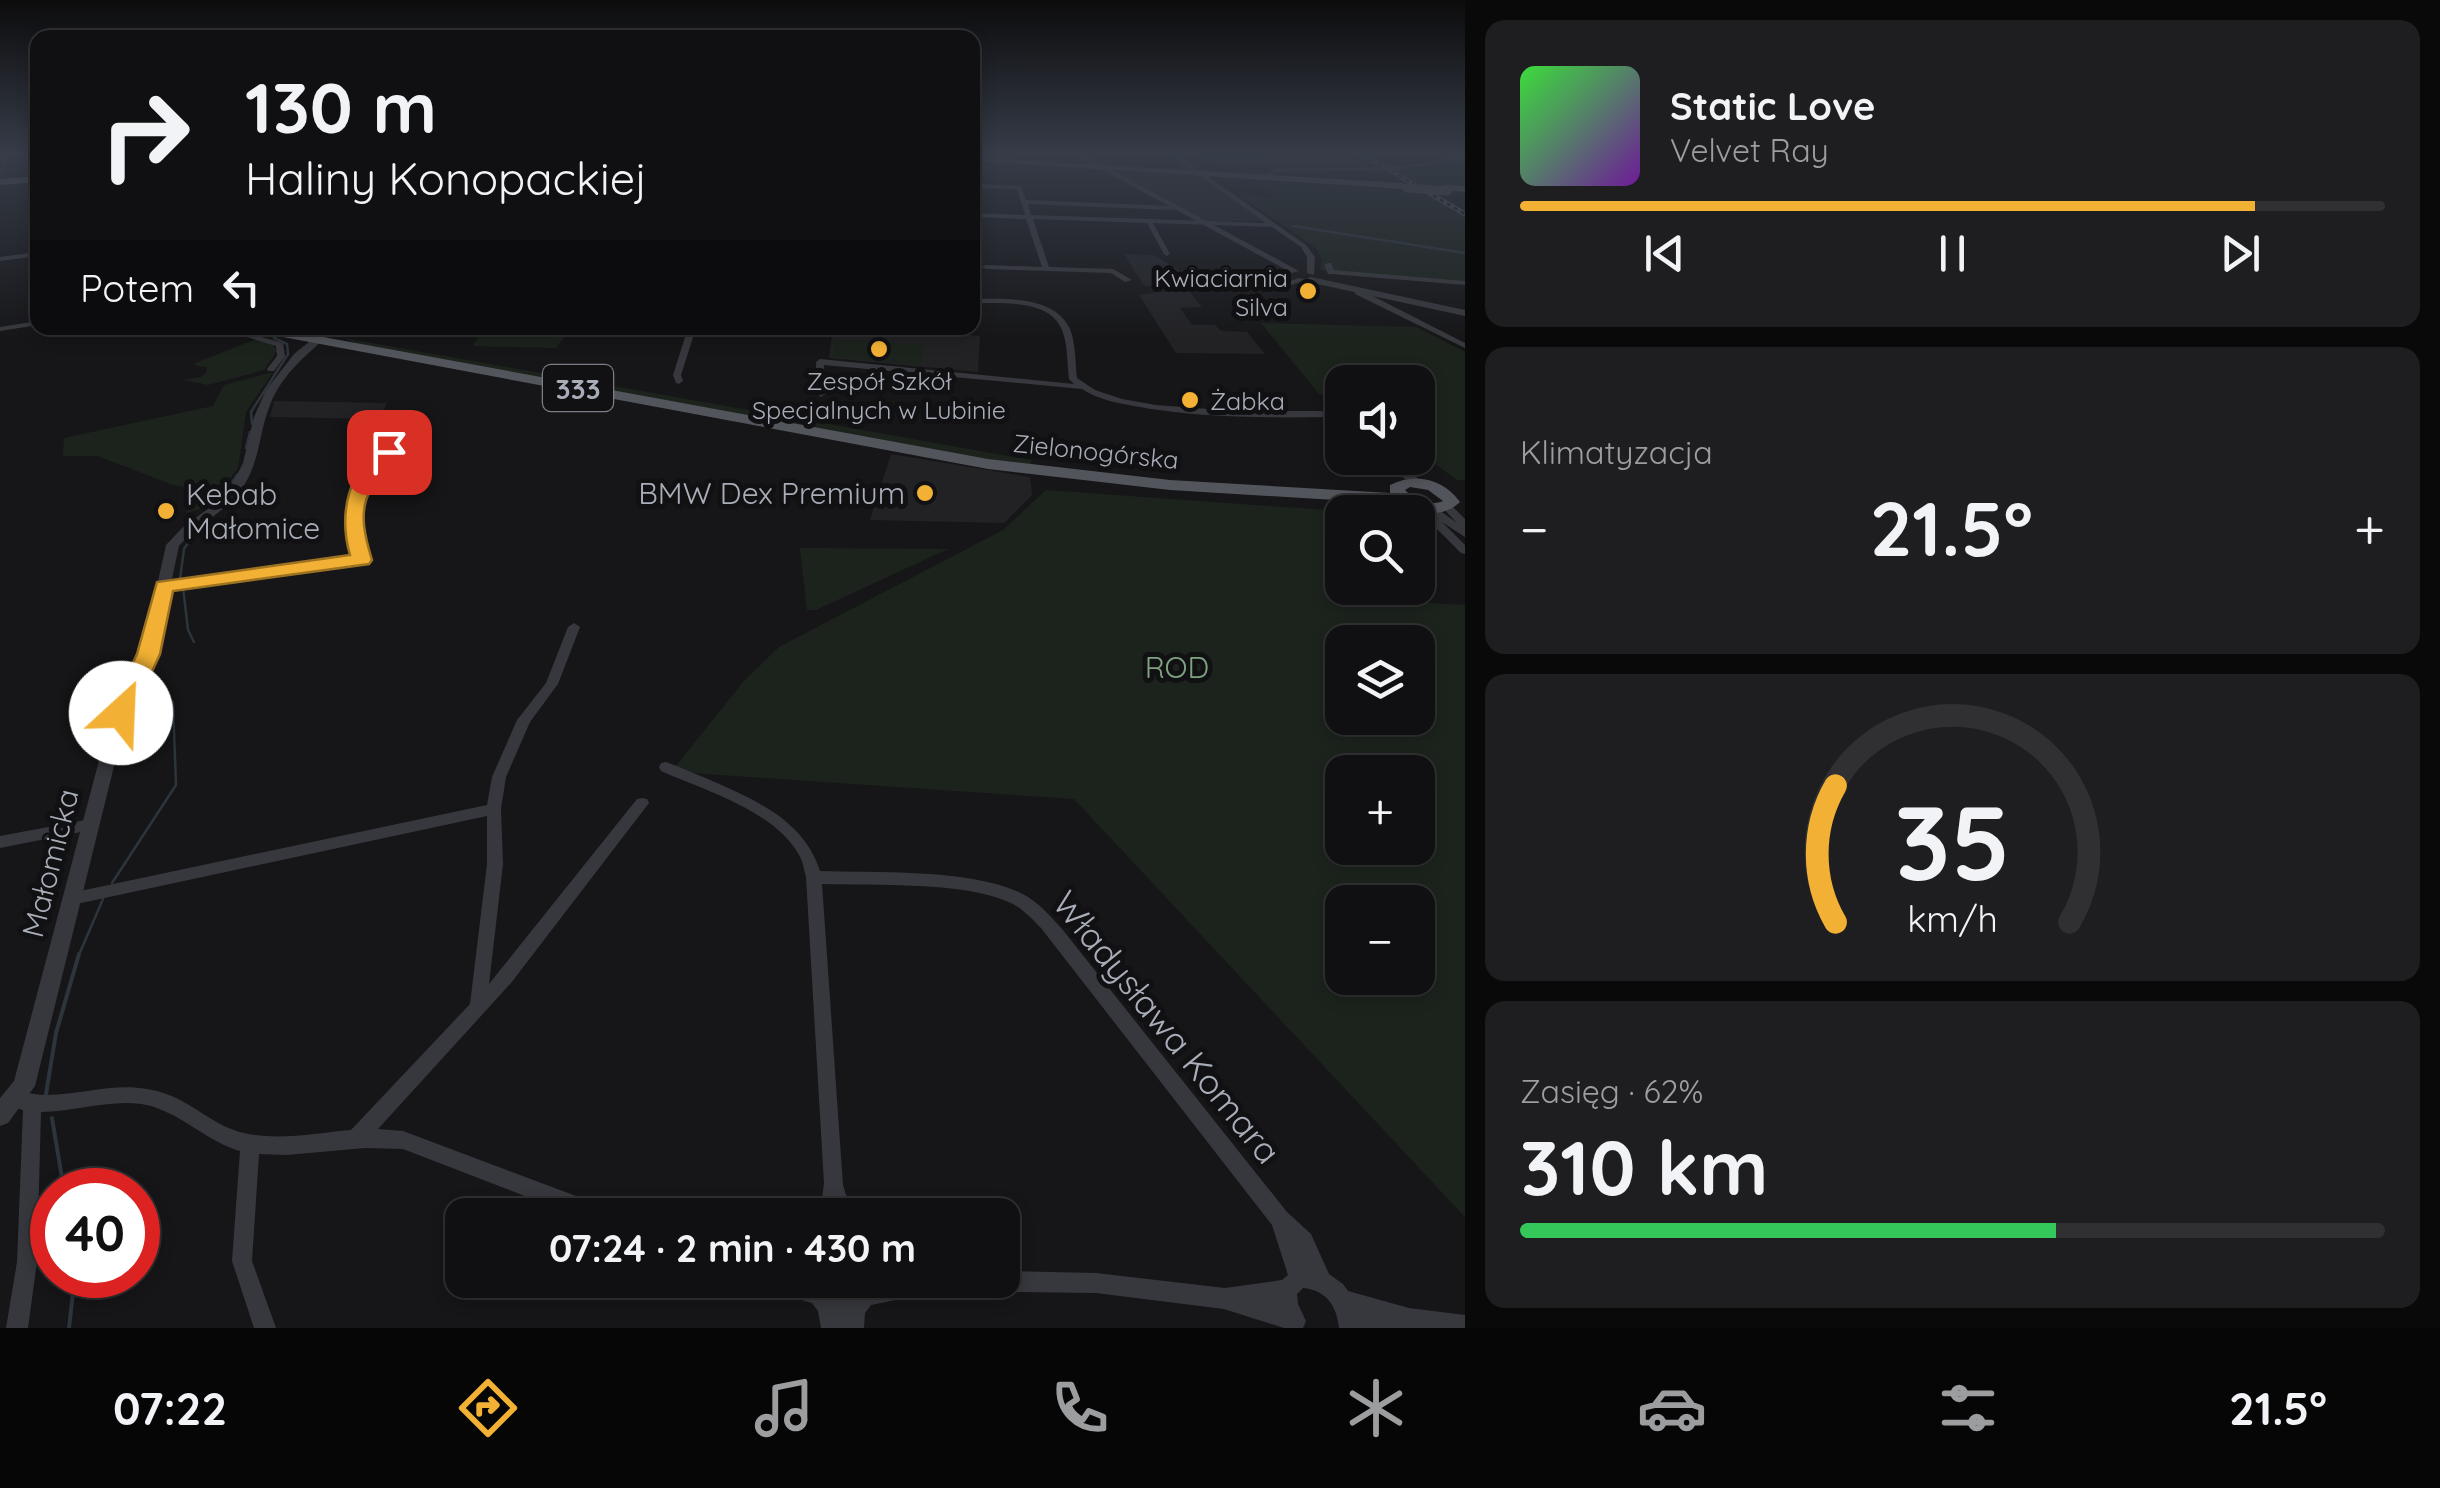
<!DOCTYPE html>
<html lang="pl">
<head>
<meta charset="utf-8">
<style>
  :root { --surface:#101012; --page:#1e1e20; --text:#f1f3f6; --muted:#9c9d9f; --line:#303032; --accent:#f2b134 }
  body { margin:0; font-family:Quicksand,sans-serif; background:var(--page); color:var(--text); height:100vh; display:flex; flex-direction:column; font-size:38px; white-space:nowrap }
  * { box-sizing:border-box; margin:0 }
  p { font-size:32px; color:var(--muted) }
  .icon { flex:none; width:55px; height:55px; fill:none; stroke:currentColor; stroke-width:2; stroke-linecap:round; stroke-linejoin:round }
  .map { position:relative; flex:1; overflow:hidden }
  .panel { display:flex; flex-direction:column; gap:20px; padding:20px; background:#09090a; width:975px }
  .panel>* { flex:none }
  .top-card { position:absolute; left:30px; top:30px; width:950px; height:305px; border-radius:20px; box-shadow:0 5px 15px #0003,0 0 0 2px var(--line); background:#101012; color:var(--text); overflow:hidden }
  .buttons { position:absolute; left:1325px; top:365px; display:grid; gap:20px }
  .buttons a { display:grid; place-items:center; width:110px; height:110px; border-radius:20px; background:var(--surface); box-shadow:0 5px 15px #0003,0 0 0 2px var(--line); font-size:50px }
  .speed { position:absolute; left:30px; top:1168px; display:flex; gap:20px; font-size:50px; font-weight:700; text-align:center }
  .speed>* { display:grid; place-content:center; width:130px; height:130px; border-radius:50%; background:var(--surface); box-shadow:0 5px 15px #0003,0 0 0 2px var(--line); line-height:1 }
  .speed .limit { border:15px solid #d22; background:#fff; color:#111 }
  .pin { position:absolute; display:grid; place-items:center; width:85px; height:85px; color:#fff; margin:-42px; border-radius:20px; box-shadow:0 5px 15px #0006 }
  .me { position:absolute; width:110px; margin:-55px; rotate:25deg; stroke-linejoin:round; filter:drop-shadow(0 0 8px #0008) }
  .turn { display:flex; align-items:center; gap:35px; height:210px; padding:0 50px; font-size:45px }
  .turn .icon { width:130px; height:130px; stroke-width:2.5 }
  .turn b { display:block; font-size:70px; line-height:85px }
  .then { display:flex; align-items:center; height:95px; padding:0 50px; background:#0003; gap:20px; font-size:38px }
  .big { font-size:75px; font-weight:700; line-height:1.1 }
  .panel .widget { flex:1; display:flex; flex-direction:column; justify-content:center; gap:15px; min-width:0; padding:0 35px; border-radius:20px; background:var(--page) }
  .panel .dial { align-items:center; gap:0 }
  .dial svg { height:260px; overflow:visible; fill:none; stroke:var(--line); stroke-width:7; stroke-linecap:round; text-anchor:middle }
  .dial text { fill:var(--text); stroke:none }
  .song { display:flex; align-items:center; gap:30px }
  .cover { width:120px; height:120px; border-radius:15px; background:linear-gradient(135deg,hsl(120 70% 55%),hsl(280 70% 35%)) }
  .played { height:10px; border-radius:5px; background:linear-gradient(90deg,var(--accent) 85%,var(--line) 85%) }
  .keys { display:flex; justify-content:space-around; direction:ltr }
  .heat { display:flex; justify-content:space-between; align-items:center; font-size:55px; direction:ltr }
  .charge { height:15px; border-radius:8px; background:linear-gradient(90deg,#34c759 62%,var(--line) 0) }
  .trip { position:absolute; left:445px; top:1198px; width:575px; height:100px; border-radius:20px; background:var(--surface); box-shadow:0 5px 15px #0003,0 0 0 2px var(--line); font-weight:700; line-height:100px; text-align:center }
  .dock { display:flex; height:160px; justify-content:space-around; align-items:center; background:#060607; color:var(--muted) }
  .dock .icon { width:70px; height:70px }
  .dock .active { color:var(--accent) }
  .dock b { font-size:45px; color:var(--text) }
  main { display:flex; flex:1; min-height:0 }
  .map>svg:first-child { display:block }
</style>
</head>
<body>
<main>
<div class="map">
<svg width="1465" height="1328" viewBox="0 0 1465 1328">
  <rect width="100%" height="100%" fill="#161618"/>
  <!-- built -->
  <g fill="#222225">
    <polygon points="1189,155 1350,155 1363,165 1227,168"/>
    <polygon points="1122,171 1199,177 1264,221 1203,221 1115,173"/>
    <polygon points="1124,254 1154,255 1203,285 1144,286"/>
    <polygon points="1158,292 1190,292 1202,307 1180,308 1192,325 1215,325 1221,331 1247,332 1265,354 1176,353 1139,295"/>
    <polygon points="833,328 947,328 948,333 980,336 978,372 829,358"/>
    <polygon points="274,401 387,403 379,419 270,417"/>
    <polygon points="891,454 1030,477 1032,495 1004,523 870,520"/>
  </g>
  <!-- green -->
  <g fill="#1c231d" fill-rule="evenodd">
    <polygon points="1465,159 1465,187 1424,185 1396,169"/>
    <polygon points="1258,181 1419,191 1465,217 1465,282 1320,270 1322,259 1316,248 1236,193 1274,198"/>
    <polygon points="1261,323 1416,327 1465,352 1465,480 1457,480 1418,451 1418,382 1342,382 1342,396 1319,394"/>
    <polygon points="483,328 572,328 556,348 473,346"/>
    <polygon points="259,338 272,343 277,351 264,370 208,385 183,380 201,377 207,372 207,367 193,365 198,362"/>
    <polygon points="343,338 1031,460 1031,467 359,345"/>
    <polygon points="835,340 925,344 921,365 832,357"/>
    <polygon points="273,372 246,412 238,468 209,507 186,513 198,490 173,485 98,456 63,456 64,438 213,406 224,385"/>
    <path d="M1046 490 1339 511 1342 516V588H1388L1397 601 1465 605V1217L1074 799 691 773 675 767 744 681 779 647 1003 530ZM1342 642H1418V718H1342ZM1342 772H1418V848H1342ZM1342 902H1418V978H1342Z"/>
    <polygon points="800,548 948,549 816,610 807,610"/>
  </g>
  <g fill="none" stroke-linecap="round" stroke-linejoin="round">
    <!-- stream-far1 -->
    <g stroke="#2c353c" stroke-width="2.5">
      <polyline points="1293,226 1465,253"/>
      <polyline points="252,424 251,412 288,354 287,344 274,338"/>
      <polyline points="246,448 250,432"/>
      <polyline points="219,500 238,474"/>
      <polyline points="180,579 184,549 196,530"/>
      <polyline points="183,587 188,630 194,642"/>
      <polyline points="112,883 176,785 173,702"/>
      <polyline points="78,957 103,899"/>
    </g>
    <!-- stream -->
    <g stroke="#2c353c" stroke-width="4">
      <polyline points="46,1094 56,1033 79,954"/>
      <polyline points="52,1118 64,1190"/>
      <polyline points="69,1328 75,1275"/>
    </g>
    <!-- minor -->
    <g fill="#37383d" fill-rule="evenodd">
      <polygon points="2,155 8,155 3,173 0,175"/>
      <polygon points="1170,155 1177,155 1306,245 1315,257 1314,275 1307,273 1307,257 1301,247 1272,227 1153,223 1170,254 1167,256 1164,254 1147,223 1033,219 1049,267 1113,269 1132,280 1125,282 1111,273 986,269 982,267 986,265 1042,267 1026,219 972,217 972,213 1025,215 1017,189 972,188 972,184 1021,186 1026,200 1172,206 1175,208 1172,210 1028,204 1031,215 1266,223"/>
      <polygon points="1464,155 1465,159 1397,170 1394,168"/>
      <polygon points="1376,167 1378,170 1277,172 1269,178 1264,177 1276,168"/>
      <polygon points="38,252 38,256 0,261 0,257"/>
      <polygon points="1328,263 1331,263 1334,270 1465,281 1465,285 1331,274 1328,274 1324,265"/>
      <polygon points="1355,290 1361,290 1465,343 1465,348 1355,294"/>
      <path d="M972 299C1004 299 1054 295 1070 329 1076 344 1075 362 1077 378L1095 390 1122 399 1156 405 1235 411H1331L1336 414 1331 417C1265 418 1199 418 1134 406 1117 403 1097 399 1082 389L824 365 825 394 821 397 817 394 816 362 820 359 1074 384 1069 379C1067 363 1068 345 1062 330 1049 298 1000 304 972 303Z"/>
      <polygon points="38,321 38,325 0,331 0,327"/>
      <polygon points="218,328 229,328 283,343 285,356 274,371 268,371 267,369 277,356 276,346"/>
      <polygon points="688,328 696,328 681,375 683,381 679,384 676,383 673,375"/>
      <path d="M389 449 394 452C359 493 353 507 368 560L366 562 164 589 158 586 164 583 356 557C343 509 352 486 386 450Z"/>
      <polygon points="1447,504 1451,505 1465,519 1465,537 1442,522 1465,545 1465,554 1461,553 1432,524 1432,520 1438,519 1426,509 1431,506 1435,507 1457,523 1442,507"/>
      <path d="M574 623 580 627 558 684 530 722 506 777 501 809 503 864 489 984 637 799 642 798 647 799 649 803 511 983 378 1129 403 1131 600 1205 607 1208 610 1215H574L403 1149 365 1148 287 1155 259 1154 252 1261 276 1328H254L232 1261 240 1151C209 1142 187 1119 157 1108 120 1095 79 1112 41 1112L37 1262 28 1328H6L17 1262 23 1110 10 1106 7 1100 10 1094C21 1090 34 1095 47 1095 91 1094 125 1078 169 1095 195 1105 216 1127 244 1133 279 1141 316 1133 351 1130L470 1004 487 864V816L72 905 66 904 64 899 66 894 487 805 492 777 517 720 546 683 568 627Z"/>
      <path d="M666 762C683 768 700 776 717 783 760 802 805 823 820 871 876 873 981 868 1028 897 1041 905 1051 917 1062 929L1287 1212 1311 1234 1329 1274 1343 1284 1348 1291 1409 1308 1465 1315V1328H1339C1337 1306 1326 1290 1303 1288L1297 1294 1298 1304 1306 1321 1303 1328H1284L1224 1309 1096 1293 940 1291 871 1305 865 1313 864 1328H821L818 1311 812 1303 755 1287 752 1280H824C828 1295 838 1305 852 1296L857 1280H877V1282L889 1280H1002V1271L1096 1273 1225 1288 1282 1280 1288 1275 1272 1225 1041 928C1032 919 1023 909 1011 903 965 881 874 886 822 884L843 1185 852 1215H820L824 1183 806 877C804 870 803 861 799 855 775 811 704 790 661 771L659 767 661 763Z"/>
      <polygon points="91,819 96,821 98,825 96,829 0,848 0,836"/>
    </g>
    <!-- tertiary -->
    <g fill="#37383d" fill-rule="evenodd">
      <polygon points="1075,155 1084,155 1299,271 1292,273"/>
      <polygon points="1311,277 1465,310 1465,316 1308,282 1308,278"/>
      <polygon points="1299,278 1306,280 1279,289 1275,286"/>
      <path d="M326 328H336C311 352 283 371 270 405 259 432 260 462 243 487 227 512 198 523 179 546L157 649 121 738 35 1086 8 1123 0 1126V1098L14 1081 105 738 143 649 166 545 183 527 216 503 231 487 243 463 254 417 266 390 294 354Z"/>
      <polygon points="1331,411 1342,419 1342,427 1338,426 1326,414"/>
      <polygon points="1377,458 1389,458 1423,482 1417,486 1413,485"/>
    </g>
    <!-- secondary -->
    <g fill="#45474d" fill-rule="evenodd">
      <polygon points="972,157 1403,183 1407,186 1403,189 972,161"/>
      <polygon points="1443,185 1465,186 1465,192 1440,190"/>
    </g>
    <!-- primary -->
    <g fill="#53555c" fill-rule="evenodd">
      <polygon points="38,176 38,182 0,185 0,179"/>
      <path d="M250 328H274L988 459 1170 480 1390 493V485C1416 472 1443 479 1460 502 1443 518 1420 515 1401 504L1170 490 988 469 256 332ZM1410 487 1428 490 1443 501C1428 507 1415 500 1405 490Z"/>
    </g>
    <!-- rail casing -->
    <g stroke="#4a4c52" stroke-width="5">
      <polyline id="rail" points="1364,155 1465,214"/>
    </g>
    <!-- rail -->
    <use href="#rail" stroke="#111113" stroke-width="2.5" stroke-dasharray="4" stroke-linecap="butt"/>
    <!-- minor-bridge -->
    <polyline stroke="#37383d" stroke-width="6" points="1376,169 1397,168"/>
    <!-- secondary-bridge -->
    <polyline stroke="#45474d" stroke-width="9" points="1407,188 1447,191"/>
  </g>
  <!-- sky -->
  <linearGradient id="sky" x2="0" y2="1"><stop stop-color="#0c0c0d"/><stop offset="0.45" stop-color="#363c48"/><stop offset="1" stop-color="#363c48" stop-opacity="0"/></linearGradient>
  <rect width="1465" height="341" fill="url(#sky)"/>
  <!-- route -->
  <path fill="#f2b134" stroke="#9d7322" stroke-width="2.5" d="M389 447 398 452C364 494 355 505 372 560L369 564 173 591 160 654 133 713 129 719H113L109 713 137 654 157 582 350 555C339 517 346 464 389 447Z"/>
  <!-- markers -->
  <g fill="#f2b134" stroke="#111113" stroke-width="4">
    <circle cx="1308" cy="291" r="10"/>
    <circle cx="879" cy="349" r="10"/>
    <circle cx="1190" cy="400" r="10"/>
    <circle cx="925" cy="493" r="10"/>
    <circle cx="166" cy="511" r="10"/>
  </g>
  <g text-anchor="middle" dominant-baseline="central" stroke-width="10" stroke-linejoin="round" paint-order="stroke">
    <!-- far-poi labels -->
    <g font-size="25" fill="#a8adb8" stroke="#111113" text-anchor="end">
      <text x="1288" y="277">Kwiaciarnia<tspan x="1288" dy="29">Silva</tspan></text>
      <text x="879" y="380" text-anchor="middle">Zespół Szkół<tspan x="879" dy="29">Specjalnych w Lubinie</tspan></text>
      <text x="1210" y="400" text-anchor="start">Żabka</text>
    </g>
    <!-- far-street labels -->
    <g font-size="25" fill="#a8adb8" stroke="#111113">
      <text transform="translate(1096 451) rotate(6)">Zielonogórska</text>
    </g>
    <!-- shield labels -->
    <rect fill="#111113" stroke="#7b7e86" stroke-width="2.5" x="543" y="365" width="70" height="46" rx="8"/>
    <g font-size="28" font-weight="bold" fill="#a8adb8">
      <text x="578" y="388">333</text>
    </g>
    <!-- poi labels -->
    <g font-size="30" fill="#a8adb8" stroke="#111113" text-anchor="end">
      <text x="905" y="493">BMW Dex Premium</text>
      <text x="186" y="494" text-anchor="start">Kebab<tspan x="186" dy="34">Małomice</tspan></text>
    </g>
    <!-- park labels -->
    <g font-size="30" fill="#7fa381" stroke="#111113">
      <text x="1177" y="667">ROD</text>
    </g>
    <!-- street labels -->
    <g font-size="30" fill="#a8adb8" stroke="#111113">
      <text transform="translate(50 863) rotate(-76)">Małomicka</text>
    </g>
    <!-- near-street labels -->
    <g font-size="35" fill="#a8adb8" stroke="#111113">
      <text transform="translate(1167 1027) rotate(51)">Władysława Komara</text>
    </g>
  </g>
</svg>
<div class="buttons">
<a><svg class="icon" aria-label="sound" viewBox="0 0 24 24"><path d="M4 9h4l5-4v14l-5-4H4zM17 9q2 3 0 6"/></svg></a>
<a><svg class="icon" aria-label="search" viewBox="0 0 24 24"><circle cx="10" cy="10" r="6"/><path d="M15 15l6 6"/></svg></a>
<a><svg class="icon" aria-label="layers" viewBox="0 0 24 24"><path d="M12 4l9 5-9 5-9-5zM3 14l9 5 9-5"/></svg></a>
<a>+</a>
<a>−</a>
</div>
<div class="speed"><div class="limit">40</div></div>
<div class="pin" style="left:389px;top:452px;background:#d93025"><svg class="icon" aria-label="arrive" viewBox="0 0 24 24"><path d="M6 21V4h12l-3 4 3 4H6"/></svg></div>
<svg class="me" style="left:121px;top:713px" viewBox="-20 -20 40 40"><circle r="19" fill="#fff"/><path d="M0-13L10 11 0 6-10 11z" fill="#f2b134"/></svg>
<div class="trip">07:24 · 2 min · 430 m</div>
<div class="top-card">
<div class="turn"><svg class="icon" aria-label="right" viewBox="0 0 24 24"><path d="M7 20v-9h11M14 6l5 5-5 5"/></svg><div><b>130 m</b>Haliny Konopackiej</div></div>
<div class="then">Potem<svg class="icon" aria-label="left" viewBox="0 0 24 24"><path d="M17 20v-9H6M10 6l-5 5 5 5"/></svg></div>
</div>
</div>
<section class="panel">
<div class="widget">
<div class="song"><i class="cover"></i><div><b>Static Love</b><p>Velvet Ray</p></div></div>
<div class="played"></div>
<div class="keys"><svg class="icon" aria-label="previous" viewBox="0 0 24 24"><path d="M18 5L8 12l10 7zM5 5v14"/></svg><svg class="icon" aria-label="pause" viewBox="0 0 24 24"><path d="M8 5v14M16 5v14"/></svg><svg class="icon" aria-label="next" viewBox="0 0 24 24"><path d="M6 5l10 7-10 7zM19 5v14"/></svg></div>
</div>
<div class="widget"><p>Klimatyzacja</p>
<div class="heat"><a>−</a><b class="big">21.5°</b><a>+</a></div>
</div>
<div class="widget dial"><svg viewBox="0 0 100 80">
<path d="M14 69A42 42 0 1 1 86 69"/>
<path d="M14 69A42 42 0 0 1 14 27" stroke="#f2b134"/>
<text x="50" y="56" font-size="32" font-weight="700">35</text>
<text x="50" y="72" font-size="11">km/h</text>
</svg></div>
<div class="widget"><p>Zasięg · 62%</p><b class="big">310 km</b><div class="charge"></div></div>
</section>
</main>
<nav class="dock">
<b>07:22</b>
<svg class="icon active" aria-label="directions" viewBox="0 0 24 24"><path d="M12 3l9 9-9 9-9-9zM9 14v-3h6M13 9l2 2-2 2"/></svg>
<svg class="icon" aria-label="music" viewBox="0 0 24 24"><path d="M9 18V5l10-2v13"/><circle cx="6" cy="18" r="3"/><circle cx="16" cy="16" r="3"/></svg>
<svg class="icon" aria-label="phone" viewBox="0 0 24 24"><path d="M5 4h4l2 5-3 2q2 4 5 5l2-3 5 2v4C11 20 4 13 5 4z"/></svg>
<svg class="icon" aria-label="climate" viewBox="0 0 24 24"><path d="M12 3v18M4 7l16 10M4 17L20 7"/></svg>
<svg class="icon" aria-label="car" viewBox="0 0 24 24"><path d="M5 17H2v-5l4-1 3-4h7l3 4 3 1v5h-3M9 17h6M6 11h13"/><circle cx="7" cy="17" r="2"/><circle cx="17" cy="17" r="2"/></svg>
<svg class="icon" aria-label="filters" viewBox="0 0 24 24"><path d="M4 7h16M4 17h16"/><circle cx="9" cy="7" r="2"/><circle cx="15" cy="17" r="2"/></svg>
<b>21.5°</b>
</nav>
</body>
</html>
